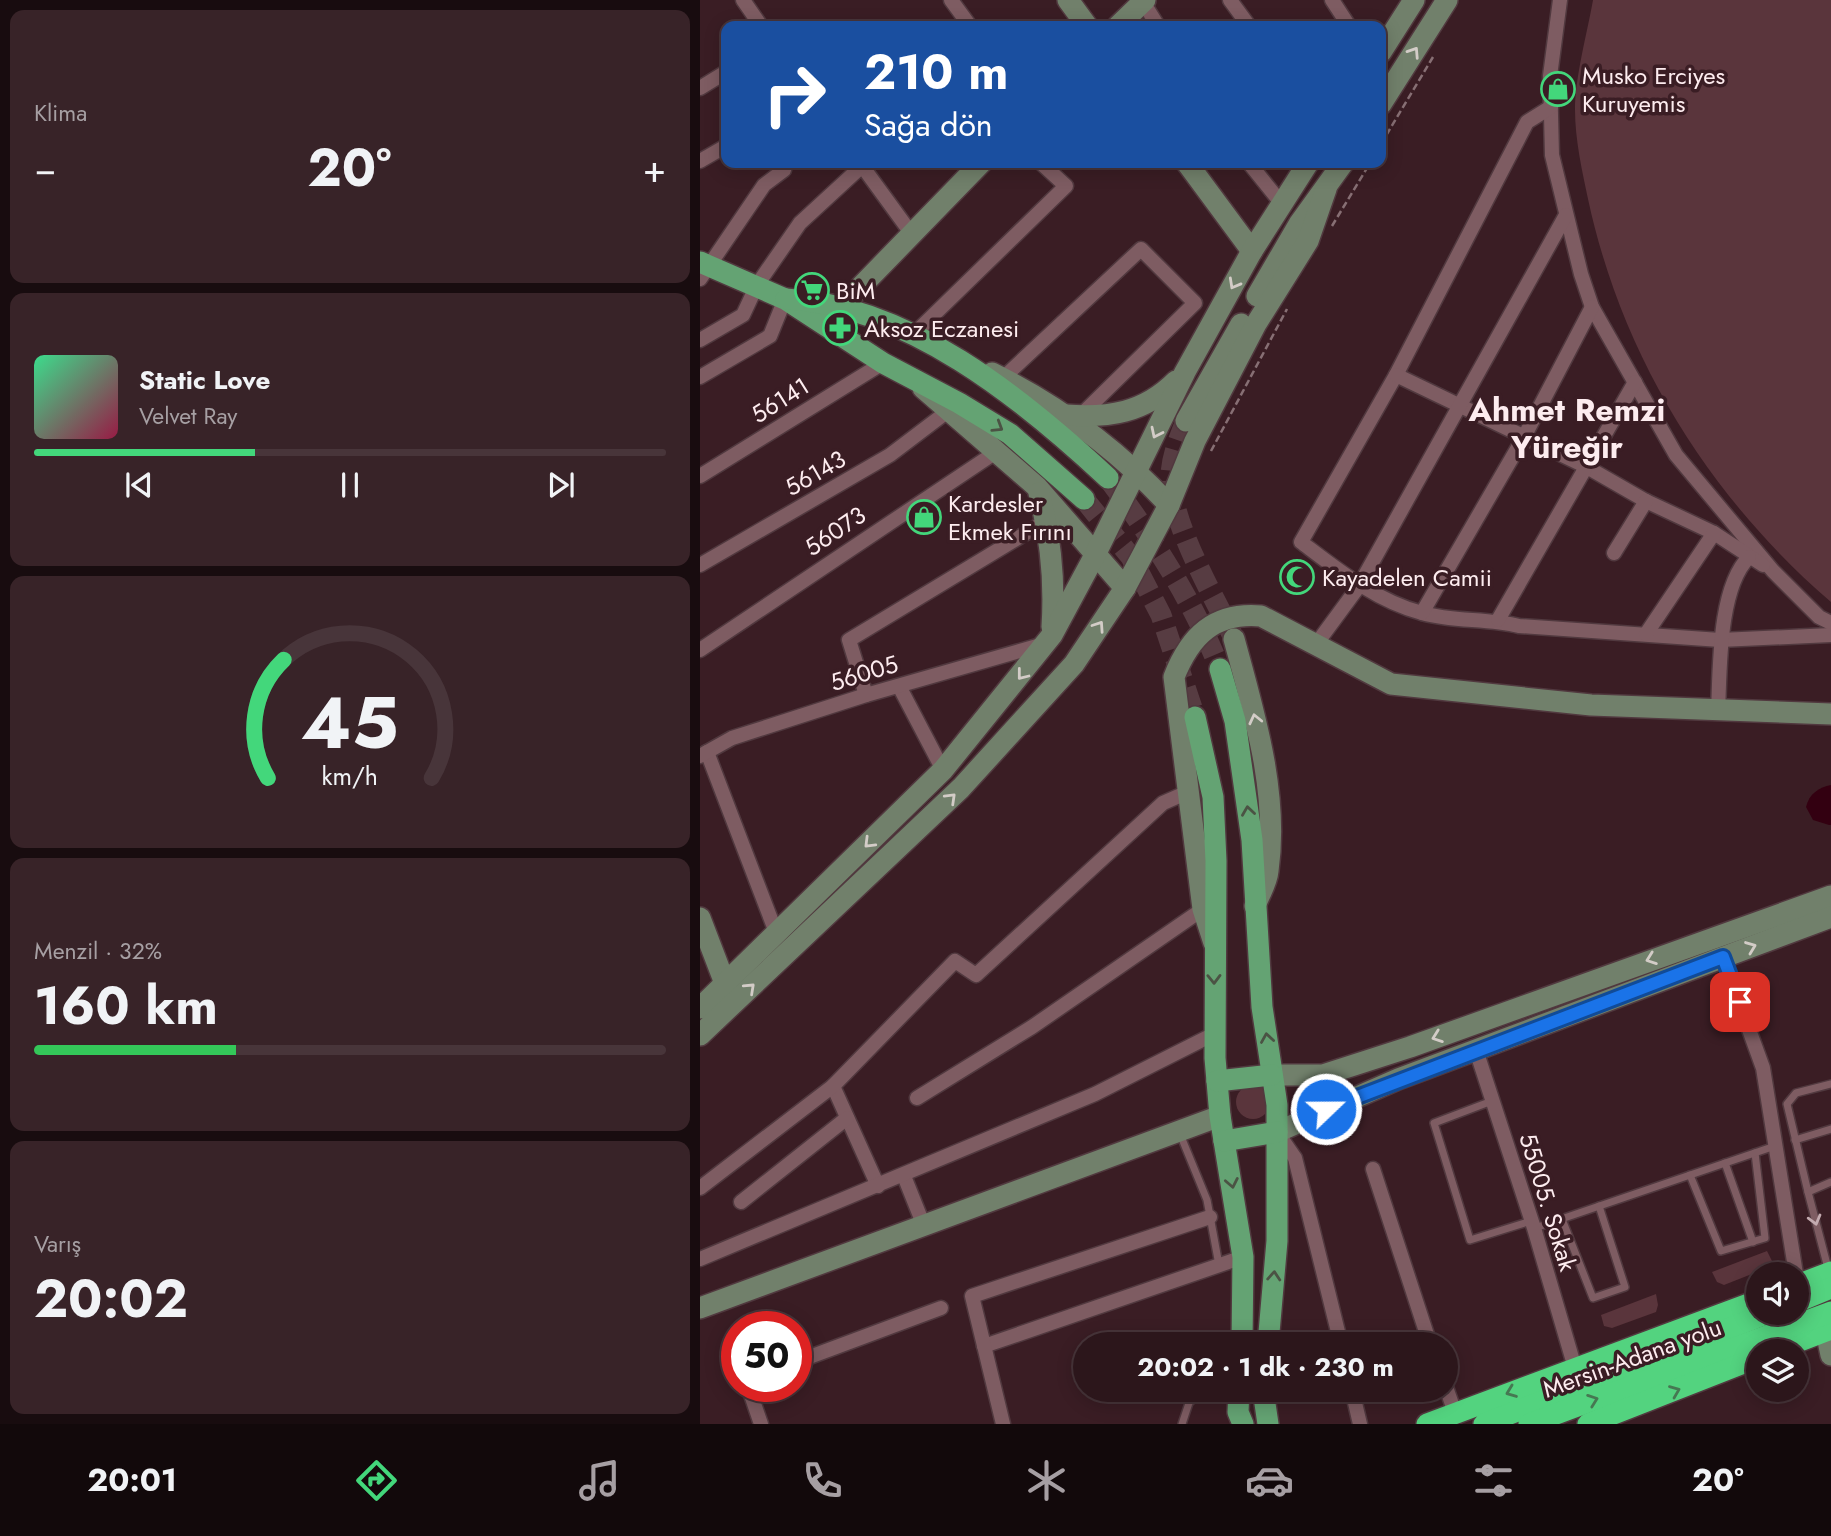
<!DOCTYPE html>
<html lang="tr">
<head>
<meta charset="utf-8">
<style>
  :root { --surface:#2c161b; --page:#382328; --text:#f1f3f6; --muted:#a69fa3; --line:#48353a; --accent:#43d77b }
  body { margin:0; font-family:Jost,sans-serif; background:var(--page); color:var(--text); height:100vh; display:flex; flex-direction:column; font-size:26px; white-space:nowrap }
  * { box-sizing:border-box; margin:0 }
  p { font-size:23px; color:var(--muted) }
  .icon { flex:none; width:38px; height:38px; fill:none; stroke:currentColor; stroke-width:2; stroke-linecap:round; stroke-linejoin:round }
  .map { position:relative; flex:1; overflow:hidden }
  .side { display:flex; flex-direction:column; gap:10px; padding:10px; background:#180c0f; width:700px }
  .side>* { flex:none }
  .top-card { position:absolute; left:21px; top:21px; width:665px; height:147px; border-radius:14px; box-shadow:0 4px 18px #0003,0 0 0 2px var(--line); background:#1a4fa0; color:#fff; overflow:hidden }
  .controls { position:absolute; left:1046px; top:1262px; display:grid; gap:14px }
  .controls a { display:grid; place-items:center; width:63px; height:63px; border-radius:50%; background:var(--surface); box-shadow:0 4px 18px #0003,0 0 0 2px var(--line); font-size:35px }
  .speed { position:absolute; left:21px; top:1311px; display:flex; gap:14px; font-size:35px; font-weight:700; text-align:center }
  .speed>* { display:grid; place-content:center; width:91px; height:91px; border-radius:50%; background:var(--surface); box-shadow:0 4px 18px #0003,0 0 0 2px var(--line); line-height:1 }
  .speed .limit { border:10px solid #d22; background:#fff; color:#111 }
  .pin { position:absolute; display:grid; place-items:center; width:60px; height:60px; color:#fff; margin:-30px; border-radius:14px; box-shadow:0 4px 10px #0006 }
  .me { position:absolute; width:77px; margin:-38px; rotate:68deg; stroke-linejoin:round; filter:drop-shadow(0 0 5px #0008) }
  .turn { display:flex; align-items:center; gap:24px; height:147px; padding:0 28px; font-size:32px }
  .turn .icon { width:91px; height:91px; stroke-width:2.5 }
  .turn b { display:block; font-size:49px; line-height:60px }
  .big { font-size:52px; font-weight:700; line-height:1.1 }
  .side .widget { flex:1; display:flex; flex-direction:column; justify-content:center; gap:10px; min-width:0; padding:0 24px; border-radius:14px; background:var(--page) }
  .side .dial { align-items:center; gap:0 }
  .dial svg { height:182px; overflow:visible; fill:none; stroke:var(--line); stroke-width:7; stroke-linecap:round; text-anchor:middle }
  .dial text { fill:var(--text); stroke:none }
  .song { display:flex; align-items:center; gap:21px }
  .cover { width:84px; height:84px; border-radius:10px; background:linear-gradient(135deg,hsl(150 70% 55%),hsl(340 70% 35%)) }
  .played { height:7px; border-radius:4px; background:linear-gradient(90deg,var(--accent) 35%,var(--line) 35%) }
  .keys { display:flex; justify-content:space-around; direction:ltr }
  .heat { display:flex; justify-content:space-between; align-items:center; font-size:38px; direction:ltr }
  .charge { height:10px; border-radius:5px; background:linear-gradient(90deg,#34c759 32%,var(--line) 0) }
  .trip { position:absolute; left:373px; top:1332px; width:385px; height:70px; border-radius:35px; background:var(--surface); box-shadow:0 4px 18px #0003,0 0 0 2px var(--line); font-weight:700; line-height:70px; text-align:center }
  .dock { display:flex; height:112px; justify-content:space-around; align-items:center; background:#12090b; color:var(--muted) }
  .dock .icon { width:49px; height:49px }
  .dock .on { color:var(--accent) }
  .dock b { font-size:32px; color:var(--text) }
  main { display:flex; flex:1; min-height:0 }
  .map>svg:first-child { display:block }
</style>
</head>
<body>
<main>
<section class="side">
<div class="widget"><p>Klima</p>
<div class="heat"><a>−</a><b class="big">20°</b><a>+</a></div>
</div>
<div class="widget">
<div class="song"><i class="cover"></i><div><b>Static Love</b><p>Velvet Ray</p></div></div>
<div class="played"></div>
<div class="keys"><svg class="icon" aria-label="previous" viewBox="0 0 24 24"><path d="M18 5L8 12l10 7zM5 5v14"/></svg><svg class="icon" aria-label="pause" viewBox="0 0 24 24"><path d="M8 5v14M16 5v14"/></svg><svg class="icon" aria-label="next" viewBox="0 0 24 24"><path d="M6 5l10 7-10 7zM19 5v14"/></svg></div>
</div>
<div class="widget dial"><svg viewBox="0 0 100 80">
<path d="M14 69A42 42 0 1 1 86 69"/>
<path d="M14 69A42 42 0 0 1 21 17" stroke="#43d77b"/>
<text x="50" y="56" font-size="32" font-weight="700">45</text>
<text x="50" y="72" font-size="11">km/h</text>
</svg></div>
<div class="widget"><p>Menzil · 32%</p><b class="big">160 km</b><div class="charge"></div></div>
<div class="widget"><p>Varış</p><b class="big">20:02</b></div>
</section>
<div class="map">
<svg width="1131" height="1424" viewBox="0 0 1131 1424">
  <rect width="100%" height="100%" fill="#3a1d24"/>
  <!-- green -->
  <g fill="#5a353c">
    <path d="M893 0H1131V602C1009 497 922 357 888 199 882 171 875 139 875 110 875 77 887 34 893 0Z"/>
    <circle cx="553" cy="1102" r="17"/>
    <polygon points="1067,1251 1072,1261 1067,1268 1024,1285 1017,1282 1012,1272"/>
    <polygon points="956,1294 958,1305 956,1312 912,1328 904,1326 901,1315"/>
  </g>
  <!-- water -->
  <path fill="#301" d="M1131 785V825H1129L1113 820 1106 807C1109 794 1119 787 1131 785Z"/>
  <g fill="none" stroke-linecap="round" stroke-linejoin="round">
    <!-- secondary-tunnel -->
    <path stroke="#573c42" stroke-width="21" stroke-dasharray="21 10" stroke-linecap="butt" d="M486 421C479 439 471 458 471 478 471 523 512 593 532 634"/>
    <!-- primary-tunnel -->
    <g stroke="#573c42" stroke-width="21" stroke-dasharray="21 10" stroke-linecap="butt">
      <path d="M408 478C453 539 492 599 520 669"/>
      <polyline points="384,499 431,557 461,615 495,717"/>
    </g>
    <!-- lane casing -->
    <g stroke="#51393f" stroke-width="10">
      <g id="lane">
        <polyline points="792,1101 734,1123 770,1240 831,1221"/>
        <polyline points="480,1134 507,1200 519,1265"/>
        <polyline points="1095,1140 1131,1129"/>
        <polyline points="1025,1163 1053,1242"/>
        <polyline points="990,1175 1021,1251 1065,1238 1055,1153"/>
        <polyline points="1108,1192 1087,1104 1096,1093 1131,1084"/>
        <polyline points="862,1219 893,1298 925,1287 899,1206"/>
        <polyline points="835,1228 1075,1146"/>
        <polyline points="1129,1272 1108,1192 1131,1182"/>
        <polyline points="482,1424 489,1403 501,1390"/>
      </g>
    </g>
    <!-- street casing -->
    <g stroke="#51393f" stroke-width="17">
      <g id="street">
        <polyline points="43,0 61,26"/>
        <polyline points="251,0 270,26"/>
        <polyline points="530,0 549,26"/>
        <polyline points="632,0 649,26"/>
        <polyline points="860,0 850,76 852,155 881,274 892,307 976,455 1073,571 1119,617 1131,623"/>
        <polyline points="443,2 458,26"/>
        <polyline points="0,88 26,72"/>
        <path d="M851 107 827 122 696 375 601 542C638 570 676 601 722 613 753 622 788 618 819 626L1020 640 1131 635"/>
        <polyline points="0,161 26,146"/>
        <polyline points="160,163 211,233"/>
        <polyline points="549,163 582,204"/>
        <polyline points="0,279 64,185 84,170"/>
        <polyline points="214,334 366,186 341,163"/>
        <polyline points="0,340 43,315 57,285 100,223 163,165"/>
        <polyline points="696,375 885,466 946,501 1014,533 1063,565"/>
        <polyline points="0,377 70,336 85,299"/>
        <polyline points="302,379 441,249 495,303 380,416"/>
        <polyline points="0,476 183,363"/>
        <polyline points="914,553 946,501"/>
        <polyline points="0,565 190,455 248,411"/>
        <polyline points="722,613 824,437 892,307"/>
        <polyline points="798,620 935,382"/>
        <polyline points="946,634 1014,533"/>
        <polyline points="617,643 659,586 866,215"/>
        <polyline points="0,650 296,452"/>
        <polyline points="199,686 243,770"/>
        <polyline points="166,695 149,640 346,521"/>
        <path d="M1018 712C1020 670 1018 588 1049 557"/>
        <polyline points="7,752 77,935"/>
        <polyline points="0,756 32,738 166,695 344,644"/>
        <polyline points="1023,958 1063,1068 1096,1274"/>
        <polyline points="776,1050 834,1228 875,1368"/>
        <polyline points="133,1086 178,1186"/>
        <polyline points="217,1098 332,1027 503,909"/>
        <polyline points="577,1132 595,1158 641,1344"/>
        <polyline points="673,1169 730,1344"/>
        <polyline points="204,1176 224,1226"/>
        <polyline points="0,1188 133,1086 255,961 276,975 463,803 488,792"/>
        <polyline points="41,1202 147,1118"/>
        <polyline points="0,1259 395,1094 516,1033"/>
        <polyline points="284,1346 543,1257"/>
        <polyline points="96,1362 241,1308"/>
        <polyline points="48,1386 61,1424"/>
        <polyline points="746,1387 755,1413"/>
        <polyline points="652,1390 660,1424"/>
        <polyline points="303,1424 272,1296 510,1217"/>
      </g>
    </g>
    <!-- secondary casing -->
    <g stroke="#51393f" stroke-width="24">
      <g id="secondary">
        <polyline points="368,0 387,26"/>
        <polyline points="418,26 445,0"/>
        <polyline points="681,52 714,0"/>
        <polyline points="681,104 747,0"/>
        <polyline points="487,163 552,251"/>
        <polyline points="557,296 599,224 643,163"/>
        <polyline points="140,308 281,163"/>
        <path d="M292 373C359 406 418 450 469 505"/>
        <polyline points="223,388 337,487 425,588"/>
        <path d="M366 415C409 418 444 413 476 381"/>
        <polyline points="486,421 541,324"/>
        <path d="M339 493C351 538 355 581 352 627"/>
        <path d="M534 639C554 713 579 793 568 871 567 883 559 895 555 906"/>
        <polyline points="0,918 26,986"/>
        <path d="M514 943 503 909 474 677C490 636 514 612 561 616L691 684 891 705 1131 714"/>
        <polyline points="0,1008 243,770 352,635 395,555 485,372 552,251 608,163"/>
        <polyline points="0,1035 261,788 374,664 425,588 469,505 495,441 556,324 608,241 626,189"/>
        <polyline points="572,1075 623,1075 710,1047 1131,896"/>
        <polyline points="577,1132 698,1079 1131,917"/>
        <polyline points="0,1308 520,1116"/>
        <polyline points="1126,1331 1131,1355"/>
      </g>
    </g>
    <!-- primary casing -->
    <g stroke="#51393f" stroke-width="24">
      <g id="primary">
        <polyline points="0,262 85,299 183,363 259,403 310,434 384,499"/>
        <path d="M86 299C208 305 322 398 408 478"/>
        <polyline points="520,669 535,721 552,840 562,1007 577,1105 577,1241 568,1344"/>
        <polyline points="495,717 513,797 516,861 515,1058 520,1116 543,1257 542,1344"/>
        <polyline points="517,1081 572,1075"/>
        <polyline points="524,1141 577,1132"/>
        <polyline points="539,1390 538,1412 543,1424"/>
        <polyline points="563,1390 568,1424"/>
      </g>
    </g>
    <!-- highway casing -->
    <g stroke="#51393f" stroke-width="24">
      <g id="highway">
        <polyline points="1097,1285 1131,1272"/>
        <polyline points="1097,1302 1131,1288"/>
        <polyline points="1074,1351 1131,1329"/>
        <polyline points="727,1424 1059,1300"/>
        <polyline points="784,1424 1071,1312"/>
        <polyline points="829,1424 1131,1312"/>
        <polyline points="888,1424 1059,1357"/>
      </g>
    </g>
    <!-- path -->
    <g stroke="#876f74" stroke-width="2.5" stroke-dasharray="7 3.5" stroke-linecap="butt">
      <polyline points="681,144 733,57"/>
      <polyline points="632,226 670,163"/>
      <polyline points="511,451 587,309"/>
    </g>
    <!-- lane -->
    <use href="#lane" stroke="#7e5c62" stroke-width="7"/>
    <!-- street -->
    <use href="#street" stroke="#7e5c62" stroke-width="14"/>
    <!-- secondary -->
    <use href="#secondary" stroke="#71806b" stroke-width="21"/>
    <!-- primary -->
    <use href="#primary" stroke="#64a373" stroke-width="21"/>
    <!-- highway -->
    <use href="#highway" stroke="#53d37f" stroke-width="21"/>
  </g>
  <!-- one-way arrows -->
  <defs><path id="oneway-chevron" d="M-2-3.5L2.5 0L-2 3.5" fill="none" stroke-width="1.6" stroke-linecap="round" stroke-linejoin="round" transform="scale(1.75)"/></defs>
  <g stroke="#d3ccc7">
    <use href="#oneway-chevron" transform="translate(714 52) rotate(-57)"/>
    <use href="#oneway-chevron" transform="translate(534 284) rotate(119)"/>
    <use href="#oneway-chevron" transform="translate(456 433) rotate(116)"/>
    <use href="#oneway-chevron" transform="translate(399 626) rotate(-56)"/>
    <use href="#oneway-chevron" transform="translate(322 675) rotate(128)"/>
    <use href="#oneway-chevron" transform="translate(555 719) rotate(-103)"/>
    <use href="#oneway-chevron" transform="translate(251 798) rotate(-44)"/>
    <use href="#oneway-chevron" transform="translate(169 843) rotate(135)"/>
    <use href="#oneway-chevron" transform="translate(1051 947) rotate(-21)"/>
    <use href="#oneway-chevron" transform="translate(951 959) rotate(160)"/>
    <use href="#oneway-chevron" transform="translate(50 988) rotate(-43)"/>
    <use href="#oneway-chevron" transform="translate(737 1037) rotate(160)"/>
  </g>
  <g stroke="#4b5344">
    <use href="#oneway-chevron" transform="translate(298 427) rotate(32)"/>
    <use href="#oneway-chevron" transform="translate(548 811) rotate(-98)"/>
    <use href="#oneway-chevron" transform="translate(514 979) rotate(89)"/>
    <use href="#oneway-chevron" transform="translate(567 1038) rotate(-99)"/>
    <use href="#oneway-chevron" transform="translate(532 1183) rotate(79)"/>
    <use href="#oneway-chevron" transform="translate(574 1276) rotate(-86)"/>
  </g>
  <use stroke="#c4abb0" href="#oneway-chevron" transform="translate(1115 1220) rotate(75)"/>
  <g stroke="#467852">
    <use href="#oneway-chevron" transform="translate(975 1391) rotate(-22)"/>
    <use href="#oneway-chevron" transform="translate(811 1392) rotate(159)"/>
    <use href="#oneway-chevron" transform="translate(893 1400) rotate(-20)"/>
  </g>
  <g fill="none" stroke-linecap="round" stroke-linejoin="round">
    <!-- route casing -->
    <g stroke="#114b97" stroke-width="18">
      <polyline id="route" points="626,1109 1023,957 1040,1002"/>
    </g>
    <!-- route -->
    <use href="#route" stroke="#1a73e8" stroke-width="12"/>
  </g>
  <!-- icons -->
  <defs>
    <g id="shop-ring" transform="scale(1.75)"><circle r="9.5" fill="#3a1d24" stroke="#43d77b" stroke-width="1.5"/><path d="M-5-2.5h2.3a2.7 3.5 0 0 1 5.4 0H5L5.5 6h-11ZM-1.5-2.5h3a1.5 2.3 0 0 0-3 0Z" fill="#43d77b"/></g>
    <g id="supermarket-ring" transform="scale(1.75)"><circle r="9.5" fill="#3a1d24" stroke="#43d77b" stroke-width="1.5"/><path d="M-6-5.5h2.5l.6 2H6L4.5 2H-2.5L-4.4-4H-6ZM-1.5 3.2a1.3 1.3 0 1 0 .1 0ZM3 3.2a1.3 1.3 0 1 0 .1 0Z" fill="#43d77b"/></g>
    <g id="pharmacy-ring" transform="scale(1.75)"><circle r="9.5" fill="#3a1d24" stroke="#43d77b" stroke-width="1.5"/><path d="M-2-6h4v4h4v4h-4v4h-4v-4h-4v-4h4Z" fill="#43d77b"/></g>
    <g id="mosque-ring" transform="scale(1.75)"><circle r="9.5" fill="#3a1d24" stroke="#43d77b" stroke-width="1.5"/><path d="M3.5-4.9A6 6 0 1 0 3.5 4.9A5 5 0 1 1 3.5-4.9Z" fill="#43d77b"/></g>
  </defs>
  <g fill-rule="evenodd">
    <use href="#shop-ring" x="858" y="89"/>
    <use href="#supermarket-ring" x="112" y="290"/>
    <use href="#pharmacy-ring" x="140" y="328"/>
    <use href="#shop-ring" x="224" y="517"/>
    <use href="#mosque-ring" x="597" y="577"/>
  </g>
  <g text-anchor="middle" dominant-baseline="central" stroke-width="7" stroke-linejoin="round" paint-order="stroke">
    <!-- poi labels -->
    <g font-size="24" fill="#fdecef" stroke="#3a1d24" text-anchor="start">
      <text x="882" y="75">Musko Erciyes<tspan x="882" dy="28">Kuruyemis</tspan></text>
      <text x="136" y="290">BiM</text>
      <text x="164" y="328">Aksoz Eczanesi</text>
      <text x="248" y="503">Kardesler<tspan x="248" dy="28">Ekmek Fırını</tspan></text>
      <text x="622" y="577">Kayadelen Camii</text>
    </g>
    <!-- street labels -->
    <g font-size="24" fill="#fdecef" stroke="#3a1d24">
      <text transform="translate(80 400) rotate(-32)">56141</text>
      <text transform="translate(115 473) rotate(-30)">56143</text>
      <text transform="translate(135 531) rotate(-34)">56073</text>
      <text transform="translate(164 673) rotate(-17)">56005</text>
      <text transform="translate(848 1202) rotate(73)">55005. Sokak</text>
      <text transform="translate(932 1358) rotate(-20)">Mersin-Adana yolu</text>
    </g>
    <!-- district labels -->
    <g font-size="32" font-weight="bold" fill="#fdecef" stroke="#3a1d24">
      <text x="867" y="410">Ahmet Remzi<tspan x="867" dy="37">Yüreğir</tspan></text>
    </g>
  </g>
</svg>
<div class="controls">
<a><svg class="icon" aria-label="sound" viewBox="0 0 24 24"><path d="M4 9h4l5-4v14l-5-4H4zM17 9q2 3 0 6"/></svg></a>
<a><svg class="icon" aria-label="layers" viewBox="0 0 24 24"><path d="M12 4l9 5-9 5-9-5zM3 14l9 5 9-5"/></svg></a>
</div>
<div class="speed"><div class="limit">50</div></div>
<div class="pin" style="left:1040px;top:1002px;background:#d93025"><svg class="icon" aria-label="arrive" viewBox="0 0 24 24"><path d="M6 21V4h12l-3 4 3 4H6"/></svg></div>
<svg class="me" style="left:626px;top:1109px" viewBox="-20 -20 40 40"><circle r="17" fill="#1a73e8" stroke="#fff" stroke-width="3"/><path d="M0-11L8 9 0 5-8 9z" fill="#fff"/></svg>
<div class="trip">20:02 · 1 dk · 230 m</div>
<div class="top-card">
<div class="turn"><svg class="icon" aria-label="right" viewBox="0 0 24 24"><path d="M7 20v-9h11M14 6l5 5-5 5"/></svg><div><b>210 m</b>Sağa dön</div></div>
</div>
</div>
</main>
<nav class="dock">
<b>20:01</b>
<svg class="icon on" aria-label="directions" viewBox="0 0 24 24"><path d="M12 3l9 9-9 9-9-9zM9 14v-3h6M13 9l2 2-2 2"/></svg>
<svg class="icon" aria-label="music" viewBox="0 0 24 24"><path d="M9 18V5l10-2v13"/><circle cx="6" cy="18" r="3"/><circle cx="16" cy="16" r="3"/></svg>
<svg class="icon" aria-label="phone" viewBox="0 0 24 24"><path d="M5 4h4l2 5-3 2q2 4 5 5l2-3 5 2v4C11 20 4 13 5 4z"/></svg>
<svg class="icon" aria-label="climate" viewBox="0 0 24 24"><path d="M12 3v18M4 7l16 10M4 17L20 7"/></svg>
<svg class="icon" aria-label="car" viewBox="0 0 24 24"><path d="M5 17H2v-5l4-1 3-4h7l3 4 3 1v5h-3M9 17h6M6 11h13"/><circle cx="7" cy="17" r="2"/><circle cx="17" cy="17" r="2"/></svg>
<svg class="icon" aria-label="filters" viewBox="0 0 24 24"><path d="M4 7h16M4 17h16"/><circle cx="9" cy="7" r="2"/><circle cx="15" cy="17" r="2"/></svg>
<b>20°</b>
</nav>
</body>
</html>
